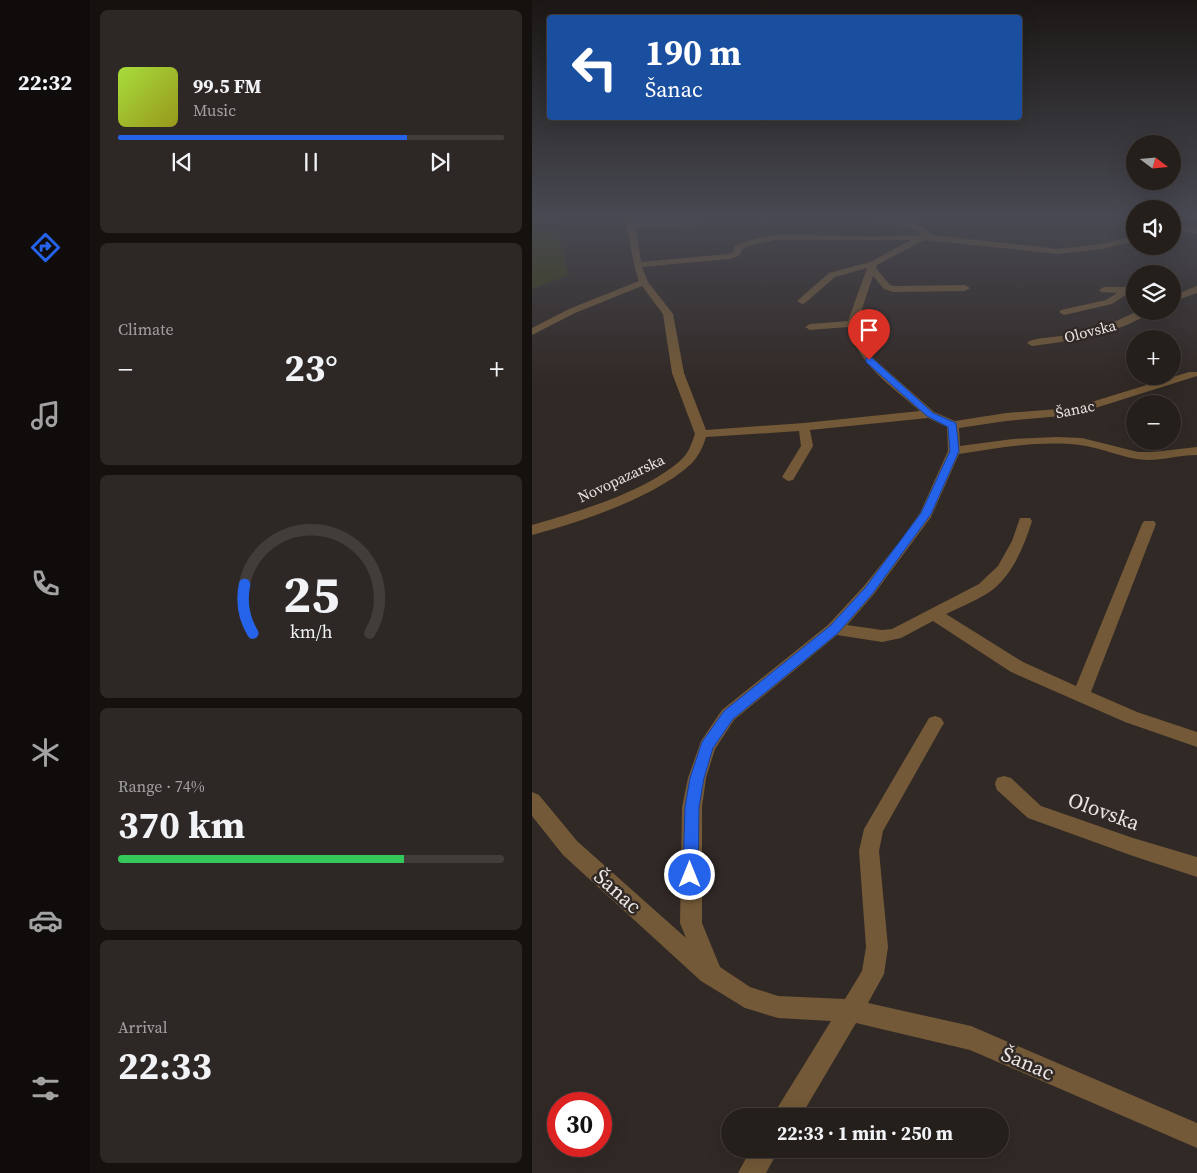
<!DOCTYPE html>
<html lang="en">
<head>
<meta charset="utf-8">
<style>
  :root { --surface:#251f1c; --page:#2d2725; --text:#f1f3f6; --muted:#a3a2a3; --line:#423d3b; --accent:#2563eb }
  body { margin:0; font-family:"Source Serif 4",serif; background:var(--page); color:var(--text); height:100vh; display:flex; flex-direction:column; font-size:19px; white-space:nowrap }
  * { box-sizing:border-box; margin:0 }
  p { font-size:16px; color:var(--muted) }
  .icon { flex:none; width:28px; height:28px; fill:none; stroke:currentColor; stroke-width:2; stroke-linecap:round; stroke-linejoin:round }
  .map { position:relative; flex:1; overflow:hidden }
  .panel { display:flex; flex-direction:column; gap:10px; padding:10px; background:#14110f; width:442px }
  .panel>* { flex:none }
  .top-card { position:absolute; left:15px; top:15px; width:475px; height:105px; border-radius:5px; box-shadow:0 5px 20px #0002,0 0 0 1px var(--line); background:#1a4fa0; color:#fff; overflow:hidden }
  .needle { width:32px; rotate:106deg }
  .tools { position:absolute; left:594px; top:135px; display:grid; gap:10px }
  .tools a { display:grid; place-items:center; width:55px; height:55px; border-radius:50%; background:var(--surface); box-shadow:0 5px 20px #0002,0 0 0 1px var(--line); font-size:25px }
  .speed { position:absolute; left:15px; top:1092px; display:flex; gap:10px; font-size:25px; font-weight:700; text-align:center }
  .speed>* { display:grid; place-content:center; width:65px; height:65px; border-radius:50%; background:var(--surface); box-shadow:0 5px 20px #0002,0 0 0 1px var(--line); line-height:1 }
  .speed .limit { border:8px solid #d22; background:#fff; color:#111 }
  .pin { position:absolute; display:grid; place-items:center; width:42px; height:42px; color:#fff; margin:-51px -21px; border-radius:50% 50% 50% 0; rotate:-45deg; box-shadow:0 0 5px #0007 }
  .pin .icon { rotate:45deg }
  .me { position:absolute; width:55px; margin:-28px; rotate:0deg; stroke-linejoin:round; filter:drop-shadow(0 0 4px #0008) }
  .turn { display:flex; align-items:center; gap:18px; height:105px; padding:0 15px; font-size:22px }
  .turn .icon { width:65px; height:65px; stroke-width:2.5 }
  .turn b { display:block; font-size:35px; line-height:42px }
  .big { font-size:38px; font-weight:700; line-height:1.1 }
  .panel .card { flex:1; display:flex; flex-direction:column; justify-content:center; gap:8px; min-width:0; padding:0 18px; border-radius:8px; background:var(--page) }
  .panel .dial { align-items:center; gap:0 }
  .dial svg { height:130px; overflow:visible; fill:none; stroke:var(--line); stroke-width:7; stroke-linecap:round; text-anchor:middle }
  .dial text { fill:var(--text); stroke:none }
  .song { display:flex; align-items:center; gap:15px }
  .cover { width:60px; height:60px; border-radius:8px; background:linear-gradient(135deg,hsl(80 70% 55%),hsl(60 70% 35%)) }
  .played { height:5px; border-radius:2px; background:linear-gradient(90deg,var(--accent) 75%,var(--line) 75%) }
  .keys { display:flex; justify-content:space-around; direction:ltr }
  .heat { display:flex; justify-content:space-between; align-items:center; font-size:28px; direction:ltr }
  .charge { height:8px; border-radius:4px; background:linear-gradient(90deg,#34c759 74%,var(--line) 0) }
  .trip { position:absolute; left:189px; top:1108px; width:288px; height:50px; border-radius:25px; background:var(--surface); box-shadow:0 5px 20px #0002,0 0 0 1px var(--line); font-weight:700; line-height:50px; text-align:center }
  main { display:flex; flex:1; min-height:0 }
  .menu { display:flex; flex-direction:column; width:90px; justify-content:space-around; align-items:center; background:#0f0c0b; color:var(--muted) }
  .menu .icon { width:35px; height:35px }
  .menu .on { color:var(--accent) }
  .menu b { font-size:22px; color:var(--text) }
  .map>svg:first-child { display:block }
</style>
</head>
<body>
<main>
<nav class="menu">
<b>22:32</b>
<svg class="icon on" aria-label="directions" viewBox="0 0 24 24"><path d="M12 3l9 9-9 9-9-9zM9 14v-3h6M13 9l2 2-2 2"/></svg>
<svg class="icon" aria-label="music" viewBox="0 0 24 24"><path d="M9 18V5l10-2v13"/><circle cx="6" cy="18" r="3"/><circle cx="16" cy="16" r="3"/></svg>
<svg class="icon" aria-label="phone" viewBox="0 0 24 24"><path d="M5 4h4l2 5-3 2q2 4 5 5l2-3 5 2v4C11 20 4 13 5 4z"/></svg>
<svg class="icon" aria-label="climate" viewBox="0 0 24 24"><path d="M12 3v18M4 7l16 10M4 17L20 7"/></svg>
<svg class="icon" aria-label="car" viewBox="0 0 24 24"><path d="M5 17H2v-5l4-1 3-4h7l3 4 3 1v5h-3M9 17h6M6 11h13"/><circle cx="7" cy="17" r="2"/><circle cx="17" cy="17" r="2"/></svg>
<svg class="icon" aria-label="filters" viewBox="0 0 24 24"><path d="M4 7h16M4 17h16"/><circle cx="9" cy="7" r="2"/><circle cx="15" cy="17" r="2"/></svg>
</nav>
<section class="panel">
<div class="card">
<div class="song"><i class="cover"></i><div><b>99.5 FM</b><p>Music</p></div></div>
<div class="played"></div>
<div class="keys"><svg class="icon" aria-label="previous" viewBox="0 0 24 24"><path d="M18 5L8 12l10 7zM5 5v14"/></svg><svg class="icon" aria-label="pause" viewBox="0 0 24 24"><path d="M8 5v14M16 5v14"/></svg><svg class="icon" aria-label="next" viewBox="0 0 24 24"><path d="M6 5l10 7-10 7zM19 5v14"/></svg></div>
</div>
<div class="card"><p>Climate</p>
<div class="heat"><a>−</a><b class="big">23°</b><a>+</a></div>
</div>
<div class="card dial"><svg viewBox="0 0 100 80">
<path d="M14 69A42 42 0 1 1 86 69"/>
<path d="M14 69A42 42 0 0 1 9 39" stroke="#2563eb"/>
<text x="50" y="56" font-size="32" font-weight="700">25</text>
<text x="50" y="72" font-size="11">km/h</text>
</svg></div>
<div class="card"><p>Range · 74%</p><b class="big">370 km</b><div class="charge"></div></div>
<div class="card"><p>Arrival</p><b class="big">22:33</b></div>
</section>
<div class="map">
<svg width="665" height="1173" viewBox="0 0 665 1173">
  <rect width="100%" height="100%" fill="#312926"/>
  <!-- green -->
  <polygon fill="#383c10" points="0,218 23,221 37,275 0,289"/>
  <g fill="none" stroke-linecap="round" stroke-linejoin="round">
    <!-- minor -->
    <g fill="#735937" fill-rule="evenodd">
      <path d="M92 218H100L102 223 165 222 169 224 165 226 104 228 109 262 196 254 201 252 203 246C238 229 276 236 313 236 339 237 365 236 390 235L387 231 342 218C360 218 387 221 400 235L526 249 570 244 602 236V241L570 249 526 254 392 240 345 265 344 268 358 285 362 286 433 285 438 288 433 291 361 292 352 289 341 276 325 324 332 345 341 358 402 412 423 421 474 413 540 408 657 372H665V376L541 415 474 421 427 428 428 446 481 439 525 437 550 438 606 452H621L665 447V455C648 455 632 460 615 460 592 459 571 448 548 445 508 440 466 448 427 454L399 517 342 594 315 625 350 630 360 629 447 584 466 566 480 541 488 518H498L500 521C492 547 479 578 456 593 443 601 428 607 414 614L491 662 544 686 610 524 612 521H622L624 524 559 692 605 712 665 732V747L593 722 479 672 401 621 369 638 350 642 305 635 202 720 183 749 174 778 170 807V923L188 967 218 987 246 996 313 999 330 971 334 947 327 851 332 829 397 718 403 716 409 718 412 723 409 728 351 831 347 851 356 947 352 974 336 1003 439 1026 665 1123V1148L438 1050 324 1023 269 1116H243L246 1107 299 1021 246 1018 213 1008 169 981 31 855 0 816V792L7 795 45 841 154 938 148 923 150 807 156 778 169 741 190 710 296 625 332 586 368 541 388 513 416 451 415 427 396 418 278 430 281 446 261 480 256 481 250 477 269 446 267 431 174 437C171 447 166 457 159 464 122 498 48 522 0 535V525C45 512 117 491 151 458 157 452 160 442 163 434L140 373 131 314 110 286 43 313 0 335V328L37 309 107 281C99 260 99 238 92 218ZM243 240H379L338 262 297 273 265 301 270 304 273 303 303 277 335 268 316 321 278 324 273 327 278 330 316 327C329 367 358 385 388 411L272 423 174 430 152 373 141 314 116 282 110 267 198 259 208 255 210 249 220 245Z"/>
      <polygon points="640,225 665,229 665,234 640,229"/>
      <polygon points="665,286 665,293 640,302 640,296"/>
      <polygon points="572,287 596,287 601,290 580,304 532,315 527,312 529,310 574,300 585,293 569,292 567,290"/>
      <path d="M605 311H618C595 333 531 342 500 346L495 343C501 338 513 338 521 337 549 334 580 325 605 311Z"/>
      <polygon points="472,776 479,778 509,806 601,838 665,857 665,877 601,856 496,818 465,790 463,784 465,778"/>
      <polygon points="219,1149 247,1149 234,1173 206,1173"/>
    </g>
  </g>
  <!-- sky -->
  <linearGradient id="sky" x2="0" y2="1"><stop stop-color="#1b1715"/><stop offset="0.57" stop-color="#484952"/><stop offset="1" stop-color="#484952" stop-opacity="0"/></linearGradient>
  <rect width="665" height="382" fill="url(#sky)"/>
  <!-- route -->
  <polygon fill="#2563eb" stroke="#184099" points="334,358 340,358 401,413 424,423 427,451 399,514 341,593 306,633 201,719 181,748 172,778 167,807 166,875 164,880 158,882 153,880 151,875 153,807 158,778 170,742 192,711 298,626 333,588 389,513 418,451 416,427 395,416 334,362"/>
  <g text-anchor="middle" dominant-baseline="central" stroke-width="5" stroke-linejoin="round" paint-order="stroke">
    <!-- far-street labels -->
    <g font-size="15" fill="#e9e4e1" stroke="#312926">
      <text transform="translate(558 331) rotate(-14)">Olovska</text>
      <text transform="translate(543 409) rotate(-11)">Šanac</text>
      <text transform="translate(89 478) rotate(-25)">Novopazarska</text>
    </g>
    <!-- near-street labels -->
    <g font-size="21" fill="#e9e4e1" stroke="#312926">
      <text transform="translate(572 811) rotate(20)">Olovska</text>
      <text transform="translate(86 891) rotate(42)">Šanac</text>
      <text transform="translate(496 1063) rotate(23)">Šanac</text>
    </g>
  </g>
</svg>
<div class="tools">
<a><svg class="needle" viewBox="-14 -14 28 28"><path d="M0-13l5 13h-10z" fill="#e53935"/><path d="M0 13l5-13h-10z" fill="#a3a2a3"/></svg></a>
<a><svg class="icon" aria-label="sound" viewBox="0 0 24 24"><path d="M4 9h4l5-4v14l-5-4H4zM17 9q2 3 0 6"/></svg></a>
<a><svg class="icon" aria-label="layers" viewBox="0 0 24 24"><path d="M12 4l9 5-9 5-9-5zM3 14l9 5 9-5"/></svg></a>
<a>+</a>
<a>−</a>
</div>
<div class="speed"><div class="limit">30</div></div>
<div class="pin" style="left:337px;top:360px;background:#d93025"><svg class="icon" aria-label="arrive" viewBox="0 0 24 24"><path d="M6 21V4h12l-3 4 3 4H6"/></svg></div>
<svg class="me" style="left:158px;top:875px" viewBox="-20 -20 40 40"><circle r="17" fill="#2563eb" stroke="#fff" stroke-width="3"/><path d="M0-11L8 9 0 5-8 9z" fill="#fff"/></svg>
<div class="trip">22:33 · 1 min · 250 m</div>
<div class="top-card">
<div class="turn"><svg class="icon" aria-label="left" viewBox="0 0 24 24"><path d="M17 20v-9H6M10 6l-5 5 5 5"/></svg><div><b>190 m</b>Šanac</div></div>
</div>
</div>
</main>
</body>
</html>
